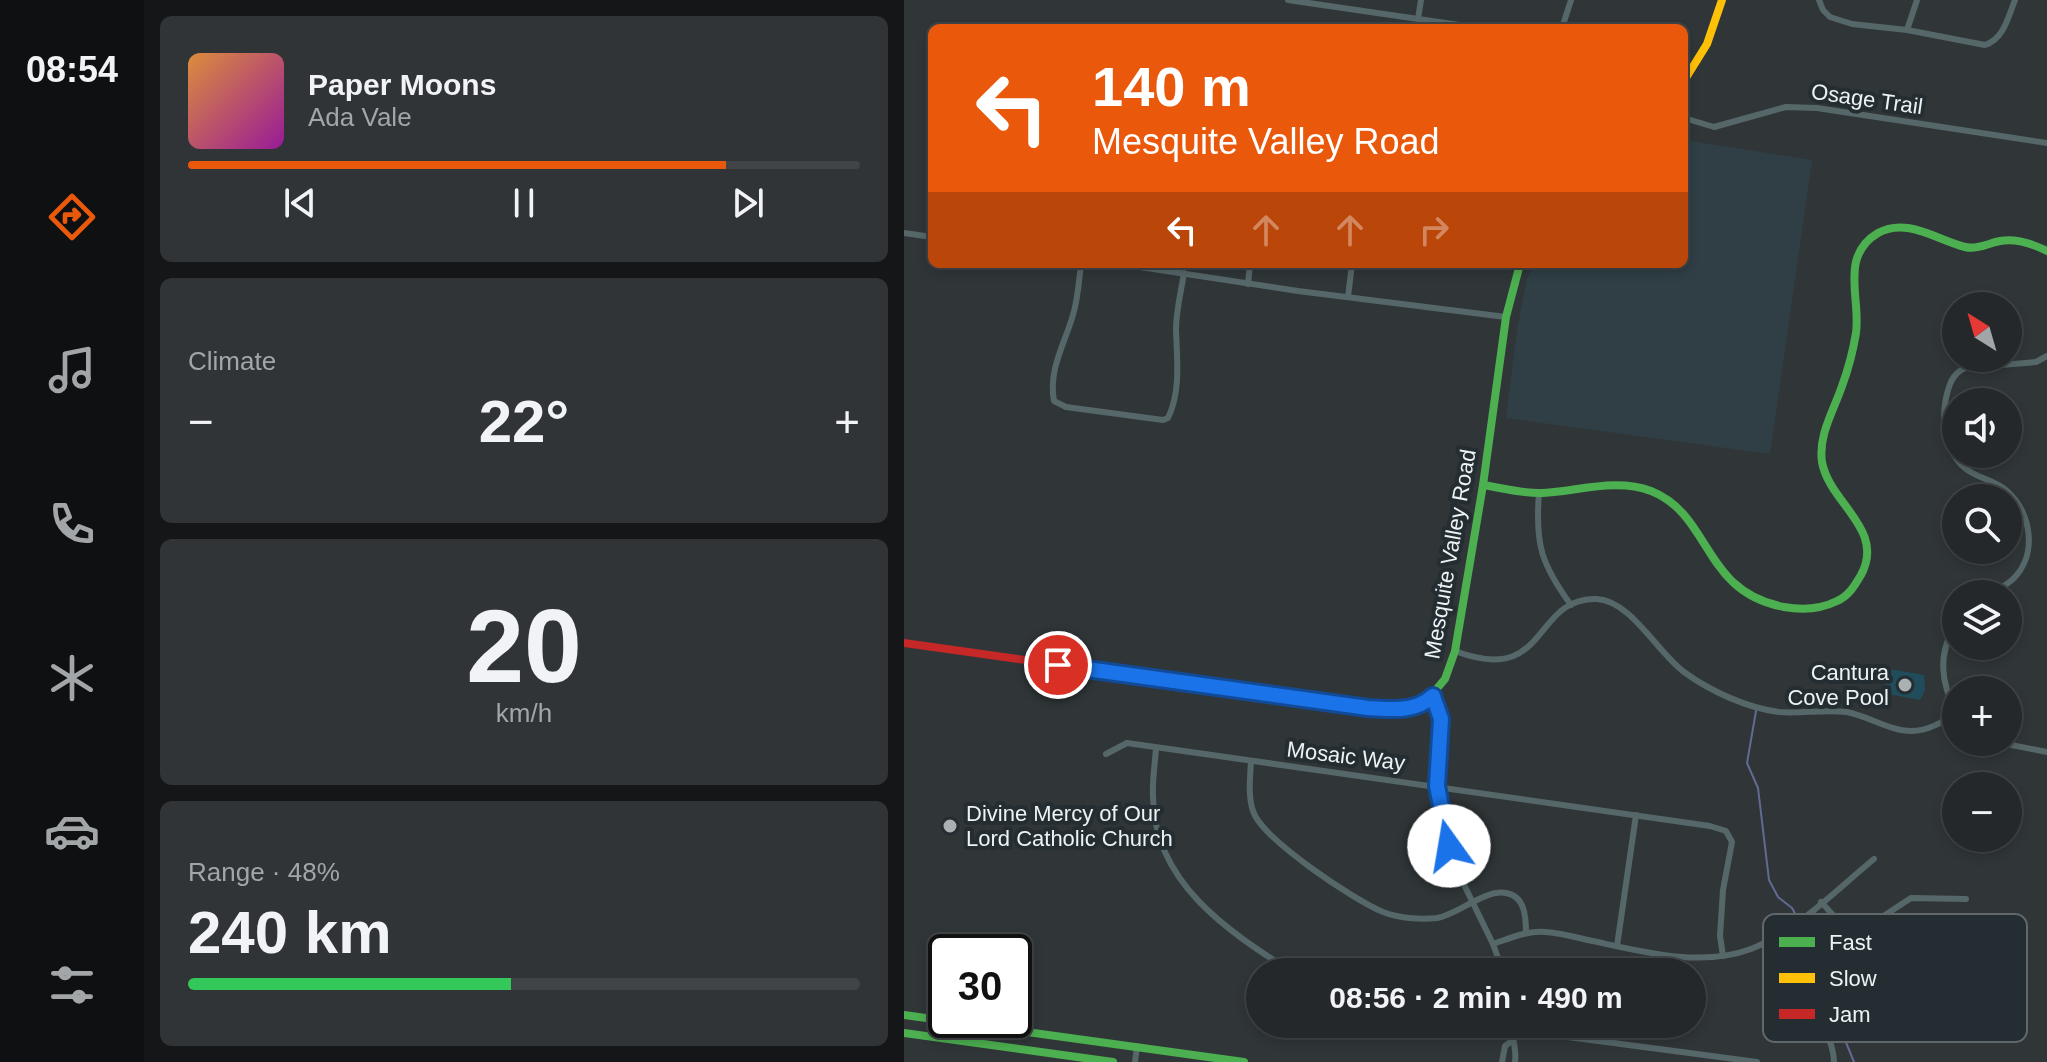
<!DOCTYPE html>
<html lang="en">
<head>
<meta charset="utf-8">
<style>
  :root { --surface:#24282a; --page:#303436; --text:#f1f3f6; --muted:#a3a6a8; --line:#414447; --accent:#ea580c }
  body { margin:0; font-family:Helvetica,sans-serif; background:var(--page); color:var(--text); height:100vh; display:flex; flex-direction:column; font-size:30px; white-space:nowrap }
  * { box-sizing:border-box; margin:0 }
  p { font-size:26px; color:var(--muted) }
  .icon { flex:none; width:44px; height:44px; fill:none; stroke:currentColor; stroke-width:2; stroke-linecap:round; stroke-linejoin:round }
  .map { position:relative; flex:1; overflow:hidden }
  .panel { display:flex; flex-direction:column; gap:16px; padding:16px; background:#141617; width:760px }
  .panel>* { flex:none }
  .banner { position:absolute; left:24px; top:24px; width:760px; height:244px; border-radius:12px; box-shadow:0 4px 12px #0003,0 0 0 2px var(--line); background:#ea580c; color:#fff; overflow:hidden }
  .needle { width:52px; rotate:323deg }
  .buttons { position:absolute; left:1038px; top:292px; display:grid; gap:16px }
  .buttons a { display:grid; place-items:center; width:80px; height:80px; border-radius:50%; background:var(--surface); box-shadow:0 4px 12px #0003,0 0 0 2px var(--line); font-size:40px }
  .speed { position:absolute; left:24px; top:934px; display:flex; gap:16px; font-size:40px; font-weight:700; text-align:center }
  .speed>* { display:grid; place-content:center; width:104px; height:104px; border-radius:50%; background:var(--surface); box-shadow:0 4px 12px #0003,0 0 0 2px var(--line); line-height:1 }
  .speed .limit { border:4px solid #111; border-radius:12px; background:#fff; color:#111 }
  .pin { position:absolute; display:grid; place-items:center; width:68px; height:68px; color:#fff; margin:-34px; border:4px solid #fff; border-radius:50%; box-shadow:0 2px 8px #0007 }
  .me { position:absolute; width:88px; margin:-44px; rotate:347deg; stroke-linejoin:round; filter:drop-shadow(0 0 6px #0008) }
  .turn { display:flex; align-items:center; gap:28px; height:168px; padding:0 32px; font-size:36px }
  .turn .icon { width:104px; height:104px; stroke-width:2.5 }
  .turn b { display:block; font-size:56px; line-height:68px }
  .lanes { display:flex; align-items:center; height:76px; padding:0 32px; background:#0003; justify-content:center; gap:40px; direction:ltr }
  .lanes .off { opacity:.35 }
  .big { font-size:60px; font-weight:700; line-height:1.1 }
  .panel .widget { flex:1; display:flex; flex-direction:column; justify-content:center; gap:12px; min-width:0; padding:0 28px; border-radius:12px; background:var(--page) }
  .panel .dial { align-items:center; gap:0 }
  .dial b { font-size:104px; line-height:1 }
  .song { display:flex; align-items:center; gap:24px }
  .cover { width:96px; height:96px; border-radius:12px; background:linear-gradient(135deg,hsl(30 70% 55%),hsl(300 70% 35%)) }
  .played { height:8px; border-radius:4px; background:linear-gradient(90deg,var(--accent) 80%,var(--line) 80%) }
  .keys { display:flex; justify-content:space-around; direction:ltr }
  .heat { display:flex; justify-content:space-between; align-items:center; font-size:44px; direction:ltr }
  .charge { height:12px; border-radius:6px; background:linear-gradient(90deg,#34c759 48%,var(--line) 0) }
  .trip { position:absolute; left:342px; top:958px; width:460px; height:80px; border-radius:40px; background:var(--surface); box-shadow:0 4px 12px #0003,0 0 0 2px var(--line); font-weight:700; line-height:80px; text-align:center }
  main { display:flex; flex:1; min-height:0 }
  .dock { display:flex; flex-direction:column; width:144px; justify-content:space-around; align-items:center; background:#0e1011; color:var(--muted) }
  .dock .icon { width:56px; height:56px }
  .dock .current { color:var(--accent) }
  .dock b { font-size:36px; color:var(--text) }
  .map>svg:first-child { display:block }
</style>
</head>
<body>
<main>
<nav class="dock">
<b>08:54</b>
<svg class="icon current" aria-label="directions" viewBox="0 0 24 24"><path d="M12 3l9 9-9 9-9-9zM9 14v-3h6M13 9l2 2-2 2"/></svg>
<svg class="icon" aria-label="music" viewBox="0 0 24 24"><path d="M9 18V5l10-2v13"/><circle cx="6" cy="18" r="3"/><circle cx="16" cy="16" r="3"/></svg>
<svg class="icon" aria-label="phone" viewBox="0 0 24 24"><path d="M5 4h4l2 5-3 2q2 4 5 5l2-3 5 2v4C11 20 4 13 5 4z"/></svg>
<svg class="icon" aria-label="climate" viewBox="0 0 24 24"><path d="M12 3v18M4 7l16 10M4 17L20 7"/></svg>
<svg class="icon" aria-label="car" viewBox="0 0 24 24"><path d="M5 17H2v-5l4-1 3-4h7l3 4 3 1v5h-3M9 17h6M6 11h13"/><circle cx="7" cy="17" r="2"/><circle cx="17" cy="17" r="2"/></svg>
<svg class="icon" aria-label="filters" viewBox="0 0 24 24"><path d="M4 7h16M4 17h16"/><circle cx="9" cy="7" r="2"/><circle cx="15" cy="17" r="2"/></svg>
</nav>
<section class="panel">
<div class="widget">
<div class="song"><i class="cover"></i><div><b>Paper Moons</b><p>Ada Vale</p></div></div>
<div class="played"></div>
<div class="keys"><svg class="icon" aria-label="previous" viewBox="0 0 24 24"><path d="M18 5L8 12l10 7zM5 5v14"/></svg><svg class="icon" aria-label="pause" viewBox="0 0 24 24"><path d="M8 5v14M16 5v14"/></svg><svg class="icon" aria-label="next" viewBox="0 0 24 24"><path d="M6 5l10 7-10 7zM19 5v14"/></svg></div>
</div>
<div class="widget"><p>Climate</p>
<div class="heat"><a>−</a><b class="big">22°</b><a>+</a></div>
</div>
<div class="widget dial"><b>20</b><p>km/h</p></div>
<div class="widget"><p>Range · 48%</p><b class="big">240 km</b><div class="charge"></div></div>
</section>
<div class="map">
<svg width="1143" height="1062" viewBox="0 0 1143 1062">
  <rect width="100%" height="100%" fill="#303638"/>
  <!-- built -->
  <polygon fill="#2f3f45" points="780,140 908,160 866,454 602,418 613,330 623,278 630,264 780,264"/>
  <!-- green -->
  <polygon fill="#214c5c" points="985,669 1020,675 1021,690 1016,700 979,693"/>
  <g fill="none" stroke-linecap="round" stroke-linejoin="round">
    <!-- stream -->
    <g stroke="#616a94" stroke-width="2">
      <polyline points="852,711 843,763 854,788 865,880 874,897 888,908 894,919"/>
      <polyline points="895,928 950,1062"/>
    </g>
    <!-- street -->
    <g stroke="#566769" stroke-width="6">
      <polyline points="384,0 576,28"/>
      <path d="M915 0 919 10 926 17 948 24 1003 30 1081 45C1100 39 1104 17 1111 0"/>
      <polyline points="514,19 517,0"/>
      <polyline points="658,28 667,0"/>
      <polyline points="1003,30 1013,0"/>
      <polyline points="780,118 810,127 882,107 913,108 1143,143"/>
      <polyline points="0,233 28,237"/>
      <path d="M177 264C175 281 174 298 169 315 161 343 144 370 150 401L162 407 259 420 264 418C277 392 273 358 272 330 272 311 277 292 280 273"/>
      <polyline points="216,264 394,291 602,317"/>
      <polyline points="344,284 346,264"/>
      <polyline points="444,297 448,264"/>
      <path d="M635 493C631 544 637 564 667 605"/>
      <path d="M1087 594C1094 590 1102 585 1108 580 1134 556 1128 513 1103 491 1092 481 1077 479 1065 471 1042 456 1037 422 1042 398 1045 385 1048 374 1061 368L1132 362 1143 356"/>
      <path d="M1052 625C1033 654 1037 682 1052 713"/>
      <path d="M551 651C646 687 627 597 693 599 727 601 753 652 780 672 806 691 843 708 875 712 897 714 920 709 943 712 964 716 986 731 1007 731 1024 731 1039 722 1052 713"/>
      <polyline points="529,696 537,719 533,786 534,802 549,862 589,944 599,972"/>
      <polyline points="1092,742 1143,752"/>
      <path d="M252 748C251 764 248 781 249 797 250 883 324 931 388 972"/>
      <polyline points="202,754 223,743 806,826 822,831 828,842 819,890 816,936 819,956"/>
      <path d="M347 762C346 778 344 796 349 811 358 839 450 900 479 912 494 918 516 920 533 918 553 915 581 889 602 893 621 896 622 917 622 933"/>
      <polyline points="917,902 953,941 978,917 1007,898 1062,899"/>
      <path d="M866 940C886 972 929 1025 930 1062"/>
      <path d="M589 944C607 938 624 930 642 932 656 933 671 937 684 940 736 951 796 968 847 949 893 931 932 890 970 859"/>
      <polyline points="713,946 732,815"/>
      <polyline points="566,1024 853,1062"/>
      <path d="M607 1024C608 1038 613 1049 611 1062"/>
      <polyline points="231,1062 233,1046"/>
      <polyline points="598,1062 601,1046 608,1041"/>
    </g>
    <!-- fast -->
    <g stroke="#4caf50" stroke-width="8">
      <path d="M579 485C599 488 619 494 639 493 675 491 712 478 747 491 808 515 798 592 880 607 897 610 917 609 933 601 945 596 951 585 957 575 982 529 925 503 918 462 914 435 930 410 938 386 944 370 949 351 952 333 957 299 935 256 974 233 1003 217 1033 240 1061 247 1073 250 1085 243 1096 241 1112 238 1129 244 1143 251"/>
      <polyline points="386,697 497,710 520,704 541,679 551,651 579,485 602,317 616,264"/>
      <polyline points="0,1015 340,1062"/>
      <polyline points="0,1033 209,1062"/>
    </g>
    <!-- slow -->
    <polyline stroke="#ffc107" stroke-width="8" points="780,81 803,44 818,0"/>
    <!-- jam -->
    <polyline stroke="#c62828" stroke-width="8" points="0,643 386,697"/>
  </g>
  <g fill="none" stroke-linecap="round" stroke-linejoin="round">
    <!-- route casing -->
    <g stroke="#114b97" stroke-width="20">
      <path id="route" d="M154 665 464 708C488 709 510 713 529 696L537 719 533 786 545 846"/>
    </g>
    <!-- route -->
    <use href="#route" stroke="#1a73e8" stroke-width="14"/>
  </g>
  <!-- markers -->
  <g fill="#abb1b3" stroke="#242d31" stroke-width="3">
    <circle cx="1001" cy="685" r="8"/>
    <circle cx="46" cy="826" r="8"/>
  </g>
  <g text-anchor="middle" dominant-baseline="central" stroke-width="8" stroke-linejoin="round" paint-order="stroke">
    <!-- street labels -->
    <g font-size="22" fill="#edf3f5" stroke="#242d31">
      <text transform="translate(963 99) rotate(8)">Osage Trail</text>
      <text transform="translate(546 554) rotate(-80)">Mesquite Valley Road</text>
      <text transform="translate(442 756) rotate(7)">Mosaic Way</text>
    </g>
    <!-- poi labels -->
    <g font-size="22" fill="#edf3f5" stroke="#242d31" text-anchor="end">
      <text x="985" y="672">Cantura<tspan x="985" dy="25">Cove Pool</tspan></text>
      <text x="62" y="813" text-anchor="start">Divine Mercy of Our<tspan x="62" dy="25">Lord Catholic Church</tspan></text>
    </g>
  </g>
  <!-- legend -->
  <rect x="859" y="914" width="264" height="128" rx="12" fill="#242d31" stroke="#60686c" stroke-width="2"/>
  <rect x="875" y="937" width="36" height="10" fill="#4caf50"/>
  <rect x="875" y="973" width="36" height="10" fill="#ffc107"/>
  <rect x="875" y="1009" width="36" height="10" fill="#c62828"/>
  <g font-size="22" fill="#edf3f5">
    <text x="925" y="950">Fast</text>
    <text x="925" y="986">Slow</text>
    <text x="925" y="1022">Jam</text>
  </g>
</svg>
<div class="buttons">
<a><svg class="needle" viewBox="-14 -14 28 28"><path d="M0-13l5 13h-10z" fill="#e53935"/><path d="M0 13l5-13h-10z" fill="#a3a6a8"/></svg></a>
<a><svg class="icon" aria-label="sound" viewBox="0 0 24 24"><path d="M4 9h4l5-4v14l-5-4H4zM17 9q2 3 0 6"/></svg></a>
<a><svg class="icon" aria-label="search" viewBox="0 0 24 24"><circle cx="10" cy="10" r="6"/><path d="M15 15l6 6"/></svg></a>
<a><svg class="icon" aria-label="layers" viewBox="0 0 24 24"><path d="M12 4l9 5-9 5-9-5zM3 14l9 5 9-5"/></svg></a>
<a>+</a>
<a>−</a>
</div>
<div class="speed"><div class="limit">30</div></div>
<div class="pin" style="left:154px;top:665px;background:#d93025"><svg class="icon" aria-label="arrive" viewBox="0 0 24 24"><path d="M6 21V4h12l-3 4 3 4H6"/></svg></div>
<svg class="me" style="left:545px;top:846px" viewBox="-20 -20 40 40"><circle r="19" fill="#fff"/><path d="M0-13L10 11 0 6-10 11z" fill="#1a73e8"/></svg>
<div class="trip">08:56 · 2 min · 490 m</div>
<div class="banner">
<div class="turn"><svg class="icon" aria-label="left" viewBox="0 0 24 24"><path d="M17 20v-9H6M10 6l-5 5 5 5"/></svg><div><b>140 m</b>Mesquite Valley Road</div></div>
<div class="lanes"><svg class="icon" aria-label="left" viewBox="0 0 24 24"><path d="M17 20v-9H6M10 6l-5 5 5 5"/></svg><svg class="icon off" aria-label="ahead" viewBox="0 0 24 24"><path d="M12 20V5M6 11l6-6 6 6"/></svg><svg class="icon off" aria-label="ahead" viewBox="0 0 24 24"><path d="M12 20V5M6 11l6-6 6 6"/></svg><svg class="icon off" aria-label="right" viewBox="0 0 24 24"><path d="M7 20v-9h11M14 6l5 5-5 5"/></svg></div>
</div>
</div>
</main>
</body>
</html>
